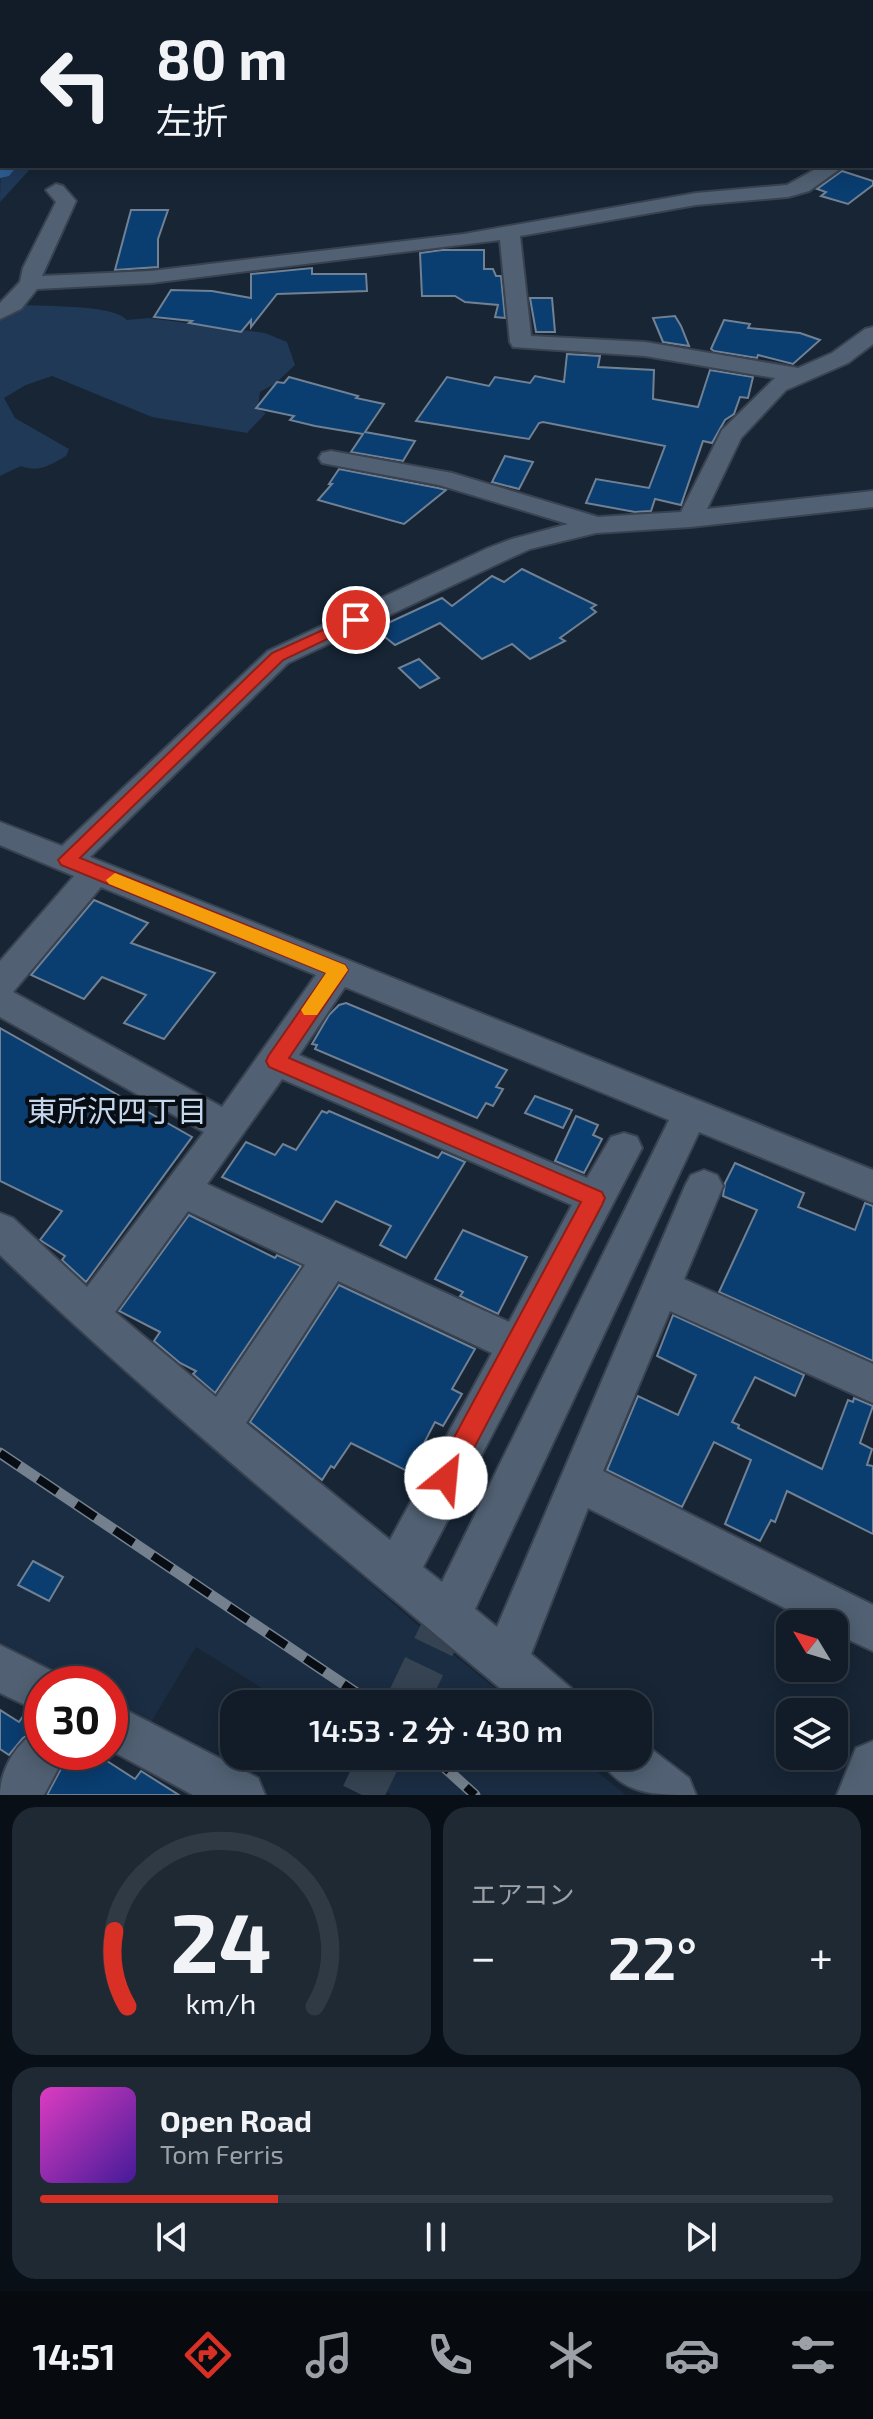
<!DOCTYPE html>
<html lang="ja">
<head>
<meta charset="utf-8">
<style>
  :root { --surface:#111c28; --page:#1e2934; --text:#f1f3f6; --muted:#9ca1a8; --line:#303a45; --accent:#d93025 }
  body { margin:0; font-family:"Exo 2","Noto Sans JP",sans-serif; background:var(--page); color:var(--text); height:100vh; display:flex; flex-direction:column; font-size:30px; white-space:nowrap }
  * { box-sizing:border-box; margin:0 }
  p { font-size:26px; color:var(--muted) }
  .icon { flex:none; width:44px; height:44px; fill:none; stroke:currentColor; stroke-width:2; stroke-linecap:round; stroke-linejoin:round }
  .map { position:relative; height:1795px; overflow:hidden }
  .details { display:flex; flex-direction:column; gap:12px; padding:12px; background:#090f16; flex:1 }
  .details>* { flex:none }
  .top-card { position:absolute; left:0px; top:0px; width:874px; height:168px; box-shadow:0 4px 20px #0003,0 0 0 2px var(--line); background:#111c28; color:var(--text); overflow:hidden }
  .needle { width:52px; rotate:308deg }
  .tools { position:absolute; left:776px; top:1610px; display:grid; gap:16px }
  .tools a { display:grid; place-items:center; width:72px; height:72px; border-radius:16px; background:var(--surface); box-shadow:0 4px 20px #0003,0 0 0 2px var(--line); font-size:40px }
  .speed { position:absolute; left:24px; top:1666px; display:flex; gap:16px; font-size:40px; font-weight:700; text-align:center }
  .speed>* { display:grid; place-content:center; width:104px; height:104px; border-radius:50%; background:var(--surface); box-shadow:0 4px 20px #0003,0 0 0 2px var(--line); line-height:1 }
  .speed .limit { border:12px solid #d22; background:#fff; color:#111 }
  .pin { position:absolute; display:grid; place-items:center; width:68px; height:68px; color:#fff; margin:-34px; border:4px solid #fff; border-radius:50%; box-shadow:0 2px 8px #0007 }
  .me { position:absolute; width:88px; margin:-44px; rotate:28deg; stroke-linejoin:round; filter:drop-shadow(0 0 6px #0008) }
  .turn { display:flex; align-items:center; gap:28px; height:168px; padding:0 24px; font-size:36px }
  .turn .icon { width:104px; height:104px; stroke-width:2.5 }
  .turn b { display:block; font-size:56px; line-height:68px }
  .big { font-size:60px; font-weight:600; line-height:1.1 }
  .details .card { flex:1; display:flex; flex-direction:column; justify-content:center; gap:12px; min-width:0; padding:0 28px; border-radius:24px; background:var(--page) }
  .details .dial { align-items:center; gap:0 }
  .dial svg { height:208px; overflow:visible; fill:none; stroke:var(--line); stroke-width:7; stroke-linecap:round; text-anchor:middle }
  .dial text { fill:var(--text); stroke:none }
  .song { display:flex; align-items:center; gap:24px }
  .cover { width:96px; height:96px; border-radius:12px; background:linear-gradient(135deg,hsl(310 70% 55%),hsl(260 70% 35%)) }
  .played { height:8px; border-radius:4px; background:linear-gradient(90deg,var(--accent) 30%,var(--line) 30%) }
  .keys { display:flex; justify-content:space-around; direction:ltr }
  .heat { display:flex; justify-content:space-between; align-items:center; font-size:44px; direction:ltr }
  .details .tiles { flex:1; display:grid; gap:12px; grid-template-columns:1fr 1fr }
  .card:last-child { grid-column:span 2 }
  .trip { position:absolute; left:220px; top:1690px; width:432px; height:80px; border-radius:24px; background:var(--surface); box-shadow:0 4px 20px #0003,0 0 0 2px var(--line); font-weight:600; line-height:80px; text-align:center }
  .dock { display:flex; height:128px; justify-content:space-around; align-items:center; background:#070b10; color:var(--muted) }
  .dock .icon { width:56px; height:56px }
  .dock .active { color:var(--accent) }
  .dock b { font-size:36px; color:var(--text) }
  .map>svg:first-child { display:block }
</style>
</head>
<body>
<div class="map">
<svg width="873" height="1795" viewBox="0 0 873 1795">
  <rect width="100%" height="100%" fill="#172535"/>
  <!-- built -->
  <g fill="#1b2d43">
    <polygon points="0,1241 164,1404 419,1626 514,1704 287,1704 196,1647 149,1726 110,1706 110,1684 67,1684 0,1650"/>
    <polygon points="336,1756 578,1756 626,1795 391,1795 365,1771"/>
  </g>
  <!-- green -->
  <g fill="#1f3957">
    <polygon points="2,75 2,166 33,166 0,202"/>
    <path d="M0 303C28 308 111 302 127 320L148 318 265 333 287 342 295 365 276 383 260 392 258 409 266 413 247 433 152 417 52 376 26 385 4 398 15 418 69 449 66 456C50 465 39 473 21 466L0 476Z"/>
  </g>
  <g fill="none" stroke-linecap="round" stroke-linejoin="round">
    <!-- river -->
    <g fill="#2e5e94" fill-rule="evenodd">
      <rect x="55" y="0" width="22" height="2"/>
      <polygon points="0,159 2,166 17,166 9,176 0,178"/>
    </g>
  </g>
  <!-- building -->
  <g fill="#0a3d70" stroke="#718194" stroke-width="2">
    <polygon points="842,171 873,181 873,185 848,204 821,196 826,192 817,189"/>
    <polygon points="131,210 168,210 158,239 158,267 115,270"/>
    <polygon points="442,250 484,250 484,269 493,269 496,276 501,276 505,318 495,317 498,305 465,302 455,296 422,296 420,253"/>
    <polygon points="312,268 312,274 366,274 367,291 277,294 251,327 251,320 241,332 189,323 192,321 154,317 171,290 212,291 251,298 251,274"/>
    <polygon points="530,298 552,298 555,332 536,332"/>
    <polygon points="675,316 681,326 689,346 663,342 653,318"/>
    <polygon points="724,320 750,324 748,328 800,333 820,340 793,364 758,355 757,358 714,351 711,349"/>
    <polygon points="567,354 600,356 598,367 654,370 653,399 698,407 710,370 753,377 748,398 740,397 734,414 725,420 712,443 703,441 681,505 655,499 651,511 635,512 586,503 596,479 649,488 665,446 543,422 539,423 529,439 416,421 447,377 489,386 495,377 530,383 535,376 564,382"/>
    <polygon points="289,377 358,396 356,398 384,404 365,432 415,441 403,461 351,452 363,434 315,426 290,420 294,416 256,408 277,382 284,383"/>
    <polygon points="505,456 533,462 519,489 492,482"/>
    <polygon points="339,469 438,488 446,490 404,524 318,500 332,484 329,484"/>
    <polygon points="522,569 596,605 591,608 596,612 560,638 565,641 530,659 512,644 482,659 440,623 395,645 375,629 442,598 452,606 492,576 504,582"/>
    <polygon points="419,659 439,678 420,688 399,668"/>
    <polygon points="94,900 148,923 131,943 215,973 164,1039 124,1023 146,995 102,977 84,999 31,975"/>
    <polygon points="346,1003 507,1070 496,1087 503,1089 493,1106 486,1103 477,1118 315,1049 317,1045 312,1044 329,1015 339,1005"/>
    <polygon points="0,1028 192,1137 86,1282 62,1260 65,1256 40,1240 62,1211 0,1181"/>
    <polygon points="535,1096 572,1110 563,1128 525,1113"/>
    <polygon points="322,1111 327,1113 329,1111 438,1158 442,1152 465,1162 406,1258 380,1245 391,1226 336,1201 322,1222 222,1177 246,1142 275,1155 283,1144 296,1150"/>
    <polygon points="576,1116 598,1125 593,1135 602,1139 584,1173 555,1161"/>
    <polygon points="735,1163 804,1193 798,1207 855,1230 865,1203 873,1206 873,1361 719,1292 757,1210 723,1196 725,1183"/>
    <polygon points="189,1215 275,1258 277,1255 301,1266 215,1393 193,1374 196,1371 180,1363 154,1341 160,1332 119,1311"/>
    <polygon points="463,1230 527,1257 498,1314 460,1296 463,1292 435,1279"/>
    <polygon points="339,1285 475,1349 452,1389 462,1394 443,1426 435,1422 409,1472 351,1443 334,1468 331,1466 322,1480 250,1422"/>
    <polygon points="673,1315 804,1375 795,1396 755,1377 732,1422 739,1425 738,1428 822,1469 848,1400 853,1402 854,1398 873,1406 860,1443 872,1449 867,1465 873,1466 873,1534 787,1491 775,1522 771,1520 760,1541 725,1524 751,1460 714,1442 682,1507 607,1470 638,1396 678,1415 696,1375 657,1356"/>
    <polygon points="33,1561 63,1577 49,1601 18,1585"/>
    <polygon points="28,1709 42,1717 42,1726 23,1738 9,1755 0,1749 0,1710 19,1722"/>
    <polygon points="70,1752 93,1752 135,1779 141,1771 179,1795 47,1795"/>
  </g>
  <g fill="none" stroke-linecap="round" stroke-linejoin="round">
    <!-- minor-tunnel -->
    <g stroke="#354352" stroke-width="42" stroke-dasharray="42 21" stroke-linecap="butt">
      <polyline points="406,1704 454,1604"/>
      <polyline points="362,1795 381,1756"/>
    </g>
    <!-- minor casing -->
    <g stroke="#394250" stroke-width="4">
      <g id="minor">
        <polygon points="379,0 399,0 400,2 380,2"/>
        <polygon points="762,0 785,0 786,2 763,2"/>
        <rect x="872" y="19" width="1" height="10"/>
        <polygon points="873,67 873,79 872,79 872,67"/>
        <polygon points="873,145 873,157 872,158 872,146"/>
        <path d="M821 166H844L809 191 788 197 696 205 520 236 531 336 645 342 798 368 832 353 865 329 873 327V344L848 363 786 390 741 438 707 509 873 491V507L690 527 596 533 530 549 506 560 288 663 90 857 873 1170V1203L699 1132 475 1609 497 1627 685 1186 691 1175 704 1170 717 1175 723 1186 684 1279 873 1364V1403L670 1311 603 1471 873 1605V1651L834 1633V1624H816L588 1508 531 1654 571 1688 578 1704H519C345 1558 165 1413 0 1255V1213L13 1218 87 1287 204 1132 0 1017V961L74 876 0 845V822L62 846 268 651 488 548 512 539 568 524 439 485 322 463 319 458 322 453 331 451 452 473 598 517 681 512 722 430 775 378 645 356 513 347 510 342 500 240 151 283 37 289 21 309 0 319V303L20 282 23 268 56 202 46 190 56 184 63 186 76 201 42 276 151 271 464 234 696 193 787 185ZM101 887 316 975 222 1107 13 992ZM345 987 669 1120 442 1582 423 1567 642 1148 637 1137 624 1133 611 1137 587 1178 299 1055ZM282 1079 572 1205 509 1322 207 1184ZM188 1211 305 1265 216 1397 115 1312ZM338 1281 492 1353 390 1540 246 1423Z"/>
        <polygon points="0,1645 58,1674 62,1684 42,1684 42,1713 0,1693"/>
        <polygon points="110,1702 258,1778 265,1795 193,1795 110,1750"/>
        <path d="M42 1729V1752H67L44 1795H0C0 1769 18 1739 42 1729Z"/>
        <path d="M638 1739 689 1778 696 1795C653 1795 619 1795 599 1756H638Z"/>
        <polygon points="873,1741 873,1795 837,1795 856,1748"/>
      </g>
    </g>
    <!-- minor -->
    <use href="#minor" fill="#516173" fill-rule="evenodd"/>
    <!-- rail casing -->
    <g stroke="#74808e" stroke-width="11">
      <g id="rail">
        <polyline points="0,1453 373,1704"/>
        <polyline points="432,1756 475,1795"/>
      </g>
    </g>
    <!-- rail -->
    <use href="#rail" stroke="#080d14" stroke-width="8" stroke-dasharray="23" stroke-linecap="butt"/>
  </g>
  <!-- route -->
  <polygon fill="#d93025" stroke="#8d1f18" stroke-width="2" points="356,615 363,620 361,623 283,660 80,858 345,965 348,970 345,975 289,1058 602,1192 605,1198 602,1205 454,1486 446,1489 437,1486 434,1478 437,1469 581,1202 269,1067 266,1061 269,1055 326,973 61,865 58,860 272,653"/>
  <!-- slow -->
  <polygon fill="#f59e0b" points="115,873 345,965 348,970 317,1015 304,1015 301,1010 326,973 109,884 106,880"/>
  <g text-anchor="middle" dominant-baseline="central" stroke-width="8" stroke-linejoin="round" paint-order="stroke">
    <!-- neighbourhood labels -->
    <g font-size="30" fill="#c5d7ec" stroke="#080d14">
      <text x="117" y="1110">東所沢四丁目</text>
    </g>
  </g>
</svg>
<div class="tools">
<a><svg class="needle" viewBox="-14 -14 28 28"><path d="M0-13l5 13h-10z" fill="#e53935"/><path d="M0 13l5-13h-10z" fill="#9ca1a8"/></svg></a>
<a><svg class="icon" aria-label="layers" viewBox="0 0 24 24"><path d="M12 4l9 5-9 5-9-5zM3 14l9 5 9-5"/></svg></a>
</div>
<div class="speed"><div class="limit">30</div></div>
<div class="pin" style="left:356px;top:620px;background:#d93025"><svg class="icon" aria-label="arrive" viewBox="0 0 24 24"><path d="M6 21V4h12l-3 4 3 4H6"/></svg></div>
<svg class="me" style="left:446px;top:1478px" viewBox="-20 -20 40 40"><circle r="19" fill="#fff"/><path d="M0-13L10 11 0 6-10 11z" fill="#d93025"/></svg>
<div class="trip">14:53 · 2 分 · 430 m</div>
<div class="top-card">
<div class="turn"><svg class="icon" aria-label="left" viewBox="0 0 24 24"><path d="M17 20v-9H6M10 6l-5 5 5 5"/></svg><div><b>80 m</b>左折</div></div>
</div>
</div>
<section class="details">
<div class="tiles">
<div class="card dial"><svg viewBox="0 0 100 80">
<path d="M14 69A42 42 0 1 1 86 69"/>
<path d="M14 69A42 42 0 0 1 9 40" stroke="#d93025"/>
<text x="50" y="56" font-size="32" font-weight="700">24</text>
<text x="50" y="72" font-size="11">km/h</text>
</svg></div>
<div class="card"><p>エアコン</p>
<div class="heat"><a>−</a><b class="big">22°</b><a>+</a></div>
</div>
<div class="card">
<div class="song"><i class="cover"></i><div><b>Open Road</b><p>Tom Ferris</p></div></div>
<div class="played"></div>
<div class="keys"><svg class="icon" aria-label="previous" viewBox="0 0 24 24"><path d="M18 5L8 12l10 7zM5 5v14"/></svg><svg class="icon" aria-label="pause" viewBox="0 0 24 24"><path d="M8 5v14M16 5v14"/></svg><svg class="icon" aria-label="next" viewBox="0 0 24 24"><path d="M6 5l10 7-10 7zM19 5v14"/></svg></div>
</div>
</div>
</section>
<nav class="dock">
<b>14:51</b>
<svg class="icon active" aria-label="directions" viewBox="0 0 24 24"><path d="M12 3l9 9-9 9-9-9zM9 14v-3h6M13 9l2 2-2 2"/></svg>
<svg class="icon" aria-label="music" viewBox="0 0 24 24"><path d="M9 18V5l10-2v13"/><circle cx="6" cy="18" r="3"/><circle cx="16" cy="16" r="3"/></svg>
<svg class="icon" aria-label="phone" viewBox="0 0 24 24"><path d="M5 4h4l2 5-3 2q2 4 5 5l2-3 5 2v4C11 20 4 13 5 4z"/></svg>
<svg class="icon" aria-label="climate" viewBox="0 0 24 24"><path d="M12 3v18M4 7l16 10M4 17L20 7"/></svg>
<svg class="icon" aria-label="car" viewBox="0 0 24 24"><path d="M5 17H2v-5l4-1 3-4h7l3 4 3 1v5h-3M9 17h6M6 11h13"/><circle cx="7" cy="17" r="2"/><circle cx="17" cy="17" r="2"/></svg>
<svg class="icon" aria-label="filters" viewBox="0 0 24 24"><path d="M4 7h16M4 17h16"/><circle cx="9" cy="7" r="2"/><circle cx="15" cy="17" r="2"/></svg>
</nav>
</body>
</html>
